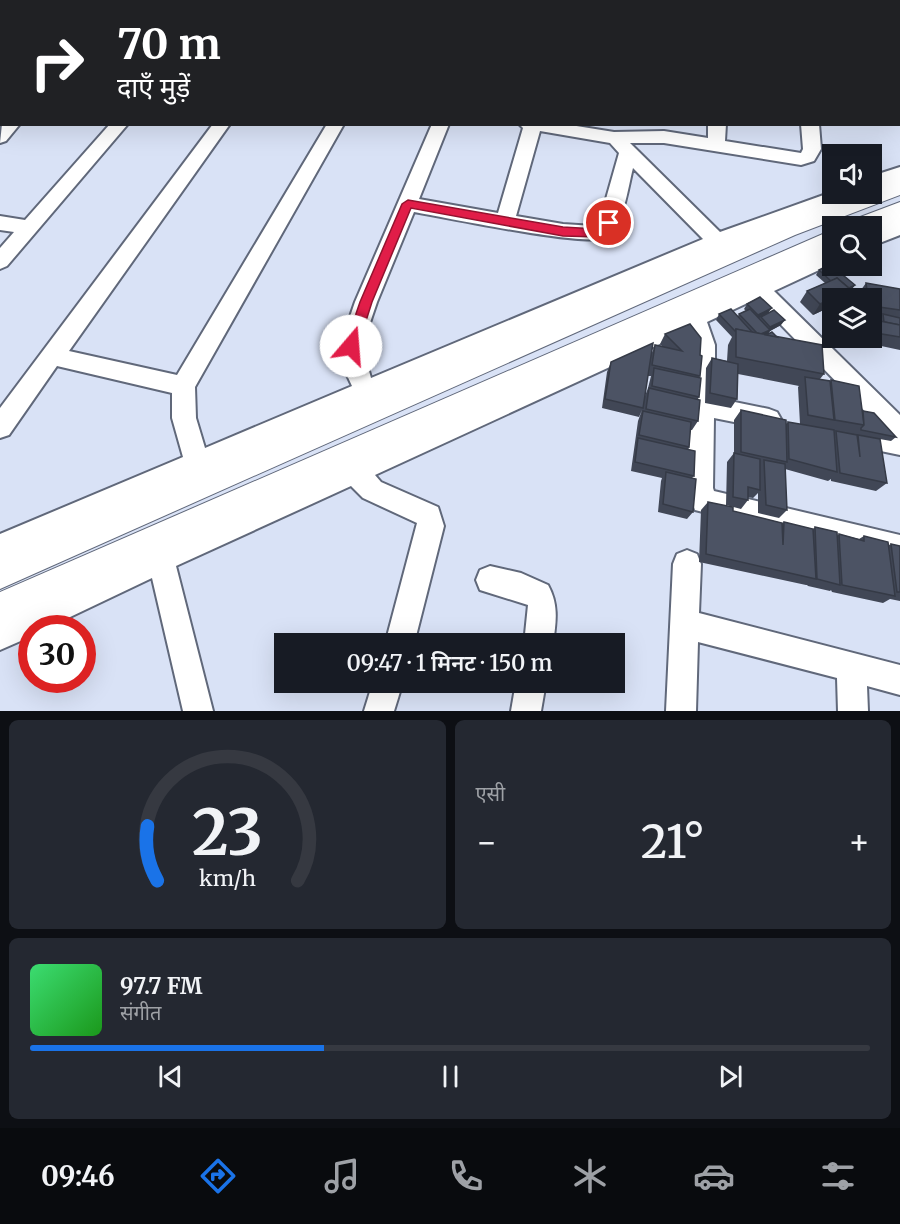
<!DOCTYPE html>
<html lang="hi">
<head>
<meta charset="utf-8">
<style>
  :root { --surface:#171b24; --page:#242831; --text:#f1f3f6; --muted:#9ea1a6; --line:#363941; --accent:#1a73e8 }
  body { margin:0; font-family:Merriweather,"Noto Sans Devanagari",serif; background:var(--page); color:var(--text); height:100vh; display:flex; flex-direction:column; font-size:22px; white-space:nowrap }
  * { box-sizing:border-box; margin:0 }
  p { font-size:20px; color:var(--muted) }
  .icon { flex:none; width:33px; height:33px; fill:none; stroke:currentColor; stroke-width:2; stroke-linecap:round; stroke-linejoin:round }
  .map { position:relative; height:711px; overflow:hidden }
  .details { display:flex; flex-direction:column; gap:9px; padding:9px; background:#0d0f14; flex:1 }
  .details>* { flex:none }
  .banner { position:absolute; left:0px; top:0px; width:900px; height:126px; box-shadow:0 6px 24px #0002; background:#202124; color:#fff; overflow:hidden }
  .tools { position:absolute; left:822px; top:144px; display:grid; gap:12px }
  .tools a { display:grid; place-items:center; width:60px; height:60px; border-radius:0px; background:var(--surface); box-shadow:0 6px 24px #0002; font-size:30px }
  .speed { position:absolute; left:18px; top:615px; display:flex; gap:12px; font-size:30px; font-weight:700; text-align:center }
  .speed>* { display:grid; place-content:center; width:78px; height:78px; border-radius:50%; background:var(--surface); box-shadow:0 6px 24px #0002; line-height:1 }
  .speed .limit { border:9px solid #d22; background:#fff; color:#111 }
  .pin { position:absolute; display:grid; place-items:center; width:51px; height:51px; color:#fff; margin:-26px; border:3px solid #fff; border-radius:50%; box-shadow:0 2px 6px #0007 }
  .me { position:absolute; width:66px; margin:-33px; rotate:18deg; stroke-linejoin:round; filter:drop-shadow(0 0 4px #0008) }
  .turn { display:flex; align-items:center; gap:21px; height:126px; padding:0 18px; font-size:27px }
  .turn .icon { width:78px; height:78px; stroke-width:2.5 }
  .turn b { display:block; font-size:42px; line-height:51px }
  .big { font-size:45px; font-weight:600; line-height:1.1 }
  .details .tile { flex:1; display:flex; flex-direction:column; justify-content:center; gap:9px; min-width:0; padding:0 21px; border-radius:9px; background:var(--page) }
  .details .dial { align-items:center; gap:0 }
  .dial svg { height:156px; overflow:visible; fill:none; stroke:var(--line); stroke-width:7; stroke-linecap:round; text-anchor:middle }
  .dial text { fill:var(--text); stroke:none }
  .song { display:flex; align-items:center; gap:18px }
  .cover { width:72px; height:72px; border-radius:9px; background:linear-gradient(135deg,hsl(140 70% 55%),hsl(120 70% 35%)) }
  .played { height:6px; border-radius:3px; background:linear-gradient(90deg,var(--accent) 35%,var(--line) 35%) }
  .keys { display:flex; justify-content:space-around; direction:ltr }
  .heat { display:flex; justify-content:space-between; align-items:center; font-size:33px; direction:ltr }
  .details .tiles { flex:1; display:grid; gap:9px; grid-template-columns:1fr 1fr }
  .tile:last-child { grid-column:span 2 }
  .trip { position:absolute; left:274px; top:633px; width:351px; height:60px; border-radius:0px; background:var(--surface); box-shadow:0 6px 24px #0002; font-weight:600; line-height:60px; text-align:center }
  .menu { display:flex; height:96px; justify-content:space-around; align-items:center; background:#090b0e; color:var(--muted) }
  .menu .icon { width:42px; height:42px }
  .menu .on { color:var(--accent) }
  .menu b { font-size:27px; color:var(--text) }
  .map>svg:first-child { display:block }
</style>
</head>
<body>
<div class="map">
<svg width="900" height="711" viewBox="0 0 900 711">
  <rect width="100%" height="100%" fill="#d9e2f6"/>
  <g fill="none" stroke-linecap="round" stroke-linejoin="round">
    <!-- minor casing -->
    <g stroke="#60687a" stroke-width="4">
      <g id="minor">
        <polygon points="0,0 12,0 2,2 2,6"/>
        <polygon points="85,0 99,0 84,2"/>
        <polygon points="416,0 430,0 415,2"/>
        <polygon points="475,0 489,0 490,2 476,2"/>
        <rect x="0" y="24" width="2" height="9"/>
        <rect x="898" y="98" width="2" height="10"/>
        <polygon points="2,124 20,124 6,141 0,143"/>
        <polygon points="110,124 128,124 7,266 0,269 0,248 14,232 0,230 0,216 25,220"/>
        <path d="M213 124H230L69 351 177 375 327 124H344L195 387 196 418 205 448 352 386 345 371 340 346 355 302 432 124H449L419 199 498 213 523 128 519 124H564L614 132 664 131 708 138V124H726L725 141 801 153 803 149 801 124H819L821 149 814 161 801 165 664 143H630L720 232 832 192V194H854L852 199 724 246 0 560V534L183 457 172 418V393L57 366 9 435 0 438V408ZM540 131 610 143 619 153 600 220 594 226 563 224 516 216ZM633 168 703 239 371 378 362 346 377 302 414 212C442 217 587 247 605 238 623 229 628 187 633 168Z"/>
        <polygon points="900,167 900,180 872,189 872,176"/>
        <polygon points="900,220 900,235 872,246 872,231"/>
        <polygon points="832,249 832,264 774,291 900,415 900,455 842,443 839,435 842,427 851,424 883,430 756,299 707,322 715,345 715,398 769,409 777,412 781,419 777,426 769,429 714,418 713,488 714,491 900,535 900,561 695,510 687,488 693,345 688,331 375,475 381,482 438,507 444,526 414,644 385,644 417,523 363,498 351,486 176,566 213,711 183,711 152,578 47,628 32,628 32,636 0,650 0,621 151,549 751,282"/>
        <polygon points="687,550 697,554 701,564 699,613 900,665 900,695 867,686 868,711 838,711 837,678 698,642 696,711 666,711 673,564 677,554"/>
        <path d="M490 566 521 573 548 585C559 605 556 622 553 644H524L528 605 480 590 476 580 480 570Z"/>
        <polygon points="373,682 403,682 394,711 364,711"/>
        <polygon points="516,682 546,682 541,711 511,711"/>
      </g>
    </g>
    <!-- secondary casing -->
    <g stroke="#60687a" stroke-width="2">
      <g id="secondary">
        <polygon points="900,176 900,195 795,235 0,589 0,551 775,221 851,194 872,194 872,186"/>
        <polygon points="900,202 900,222 872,234 872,226 851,226 855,219"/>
        <polygon points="832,230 832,251 0,632 0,592"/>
      </g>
    </g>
    <!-- minor -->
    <use href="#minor" fill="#fff" fill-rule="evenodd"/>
    <!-- secondary -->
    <use href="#secondary" fill="#fff" fill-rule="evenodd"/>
  </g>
  <!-- wall -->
  <g fill="#414756" fill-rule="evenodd">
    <polygon points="819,270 855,285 845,298 832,298 832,306 813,315 800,302 807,291 825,283 816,275"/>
    <polygon points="866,283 900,289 900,350 867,343 867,338 872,338 872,324 875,320 878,321 879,319 872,318 872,298 858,298 858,294"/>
    <polygon points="747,304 769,313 781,325 770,331 768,334 777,337 824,374 820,379 830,382 831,380 863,411 896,437 891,441 857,435 857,436 858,435 887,483 876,491 831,481 831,479 828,481 785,469 787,510 779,518 758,513 758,493 753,498 748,497 748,500 741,509 726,505 727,462 734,453 734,420 741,410 786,424 788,422 800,424 798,387 799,386 738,374 737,399 731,408 705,403 706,368 712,358 727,361 728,345 732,337 716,320 719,314 738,316 739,314 746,311 744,309"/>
    <path d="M665 334 700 355V376L699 378V397L698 399V421L692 430H690L689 447 688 449 694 476 692 478 693 512 687 519 658 512 661 481 662 478 631 471 638 421 642 410 639 417 602 408 607 372 611 362 651 355 655 345 663 347 660 344ZM648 376H651L648 388 645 396Z"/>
    <polygon points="708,502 733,511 782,523 784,522 813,529 815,527 837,536 839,534 859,539 864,536 889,545 891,544 900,546 900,601 890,599 883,603 832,592 831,590 830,591 808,586 807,585 806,585 699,562 701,510"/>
  </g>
  <!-- shaded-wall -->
  <g fill="#353a46">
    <polygon points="855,285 845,298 833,298 843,291"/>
    <polygon points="832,299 832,306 813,315 820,304"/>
    <polygon points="772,308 768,313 755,320 758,315"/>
    <polygon points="785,320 781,325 770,331 767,335 759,335 768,331 770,327"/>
  </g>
  <!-- building -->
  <g fill="#4c5364" stroke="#353a46" stroke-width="1.5">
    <polygon points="831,264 832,266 855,285 849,288 837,278 831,281 819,270"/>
    <polygon points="837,278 851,290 820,304 807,291"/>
    <polygon points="866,283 900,289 900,310 872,306 872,298 868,298"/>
    <polygon points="760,297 772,308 758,315 747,304"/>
    <polygon points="731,309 753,333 736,329 735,331 719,314"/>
    <polygon points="750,309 770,330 761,334 757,333 739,314"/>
    <polygon points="774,310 785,320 770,327 761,317"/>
    <polygon points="883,314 900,318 900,325 884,322"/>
    <polygon points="875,320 900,325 900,337 876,333"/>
    <polygon points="690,324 701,338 700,355 702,356 700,376 652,365 655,345 682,351 665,334"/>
    <polygon points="736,329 822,345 824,374 736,357"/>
    <polygon points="772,332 777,337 766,335"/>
    <polygon points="653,343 643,408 605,399 611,362"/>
    <polygon points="712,358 738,364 737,399 710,393"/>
    <polygon points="654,368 701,378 699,397 652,386"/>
    <polygon points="805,377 830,381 834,420 808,415"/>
    <polygon points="831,380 859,386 864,425 835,420"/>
    <polygon points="649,388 700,400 698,421 646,409"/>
    <polygon points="741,410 786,420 787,462 741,452"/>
    <polygon points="643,411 691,422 689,447 639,435"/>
    <polygon points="863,411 874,413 896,437 861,430 861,428 864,425"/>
    <polygon points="788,422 834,430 837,472 789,459"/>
    <polygon points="836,431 857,435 860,457 858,435 880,439 887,483 840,473"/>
    <polygon points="638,438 695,451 694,476 635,462"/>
    <polygon points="734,453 760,459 760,490 748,487 748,500 733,497"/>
    <polygon points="764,460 785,464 787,510 766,505"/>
    <polygon points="666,472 696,479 693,512 663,504"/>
    <polygon points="708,502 733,507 733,511 782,523 783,545 784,522 813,529 816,579 706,554"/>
    <polygon points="815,527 837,532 840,585 817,579"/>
    <polygon points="839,534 864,541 864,536 888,542 895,596 842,585"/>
    <polygon points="891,544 900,546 900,592 897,592"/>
  </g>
  <!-- route -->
  <polygon fill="#e11d48" stroke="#92132f" stroke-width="1.5" points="408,200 563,227 596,229 609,218 615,223 603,236 599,237 563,236 411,208 372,302 358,346 356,349 347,349 345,346 360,302 402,204"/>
</svg>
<div class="tools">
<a><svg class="icon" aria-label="sound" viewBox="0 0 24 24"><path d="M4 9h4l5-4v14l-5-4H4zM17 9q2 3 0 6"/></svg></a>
<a><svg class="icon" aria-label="search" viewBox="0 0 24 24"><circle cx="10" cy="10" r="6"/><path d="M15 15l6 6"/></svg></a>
<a><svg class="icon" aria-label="layers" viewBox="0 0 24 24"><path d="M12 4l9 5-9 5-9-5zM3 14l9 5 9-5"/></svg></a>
</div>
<div class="speed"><div class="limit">30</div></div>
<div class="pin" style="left:609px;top:223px;background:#d93025"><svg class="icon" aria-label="arrive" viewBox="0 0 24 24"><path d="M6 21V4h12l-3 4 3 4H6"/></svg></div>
<svg class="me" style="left:351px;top:346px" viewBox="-20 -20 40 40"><circle r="19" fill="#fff"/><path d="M0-13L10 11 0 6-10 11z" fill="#e11d48"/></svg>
<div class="trip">09:47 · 1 मिनट · 150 m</div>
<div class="banner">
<div class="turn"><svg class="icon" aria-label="right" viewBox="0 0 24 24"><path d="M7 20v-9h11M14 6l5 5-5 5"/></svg><div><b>70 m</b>दाएँ मुड़ें</div></div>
</div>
</div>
<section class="details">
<div class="tiles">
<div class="tile dial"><svg viewBox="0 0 100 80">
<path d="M14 69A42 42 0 1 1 86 69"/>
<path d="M14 69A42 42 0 0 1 9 41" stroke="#1a73e8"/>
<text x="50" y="56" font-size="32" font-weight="700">23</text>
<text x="50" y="72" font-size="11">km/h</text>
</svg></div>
<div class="tile"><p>एसी</p>
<div class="heat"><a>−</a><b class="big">21°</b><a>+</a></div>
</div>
<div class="tile">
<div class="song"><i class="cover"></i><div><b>97.7 FM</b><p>संगीत</p></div></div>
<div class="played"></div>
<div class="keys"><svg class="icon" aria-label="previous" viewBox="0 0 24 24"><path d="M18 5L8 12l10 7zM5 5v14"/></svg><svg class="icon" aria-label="pause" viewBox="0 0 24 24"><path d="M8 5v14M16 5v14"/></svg><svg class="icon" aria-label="next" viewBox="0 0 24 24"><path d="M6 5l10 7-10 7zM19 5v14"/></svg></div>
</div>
</div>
</section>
<nav class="menu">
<b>09:46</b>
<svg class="icon on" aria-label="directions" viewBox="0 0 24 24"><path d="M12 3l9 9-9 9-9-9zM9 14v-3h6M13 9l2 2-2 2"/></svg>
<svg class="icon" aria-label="music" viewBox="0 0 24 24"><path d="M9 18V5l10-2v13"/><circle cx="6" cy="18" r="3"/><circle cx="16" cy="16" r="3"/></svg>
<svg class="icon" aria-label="phone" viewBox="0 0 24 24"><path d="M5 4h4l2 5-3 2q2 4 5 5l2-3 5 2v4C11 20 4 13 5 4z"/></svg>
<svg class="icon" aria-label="climate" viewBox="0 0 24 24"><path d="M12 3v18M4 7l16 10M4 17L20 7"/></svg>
<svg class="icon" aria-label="car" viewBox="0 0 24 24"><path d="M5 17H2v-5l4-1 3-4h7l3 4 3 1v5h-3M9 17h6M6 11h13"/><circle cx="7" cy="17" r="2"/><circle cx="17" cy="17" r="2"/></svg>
<svg class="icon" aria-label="filters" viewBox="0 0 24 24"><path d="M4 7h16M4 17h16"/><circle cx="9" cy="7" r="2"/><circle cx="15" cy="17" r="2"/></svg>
</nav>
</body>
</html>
